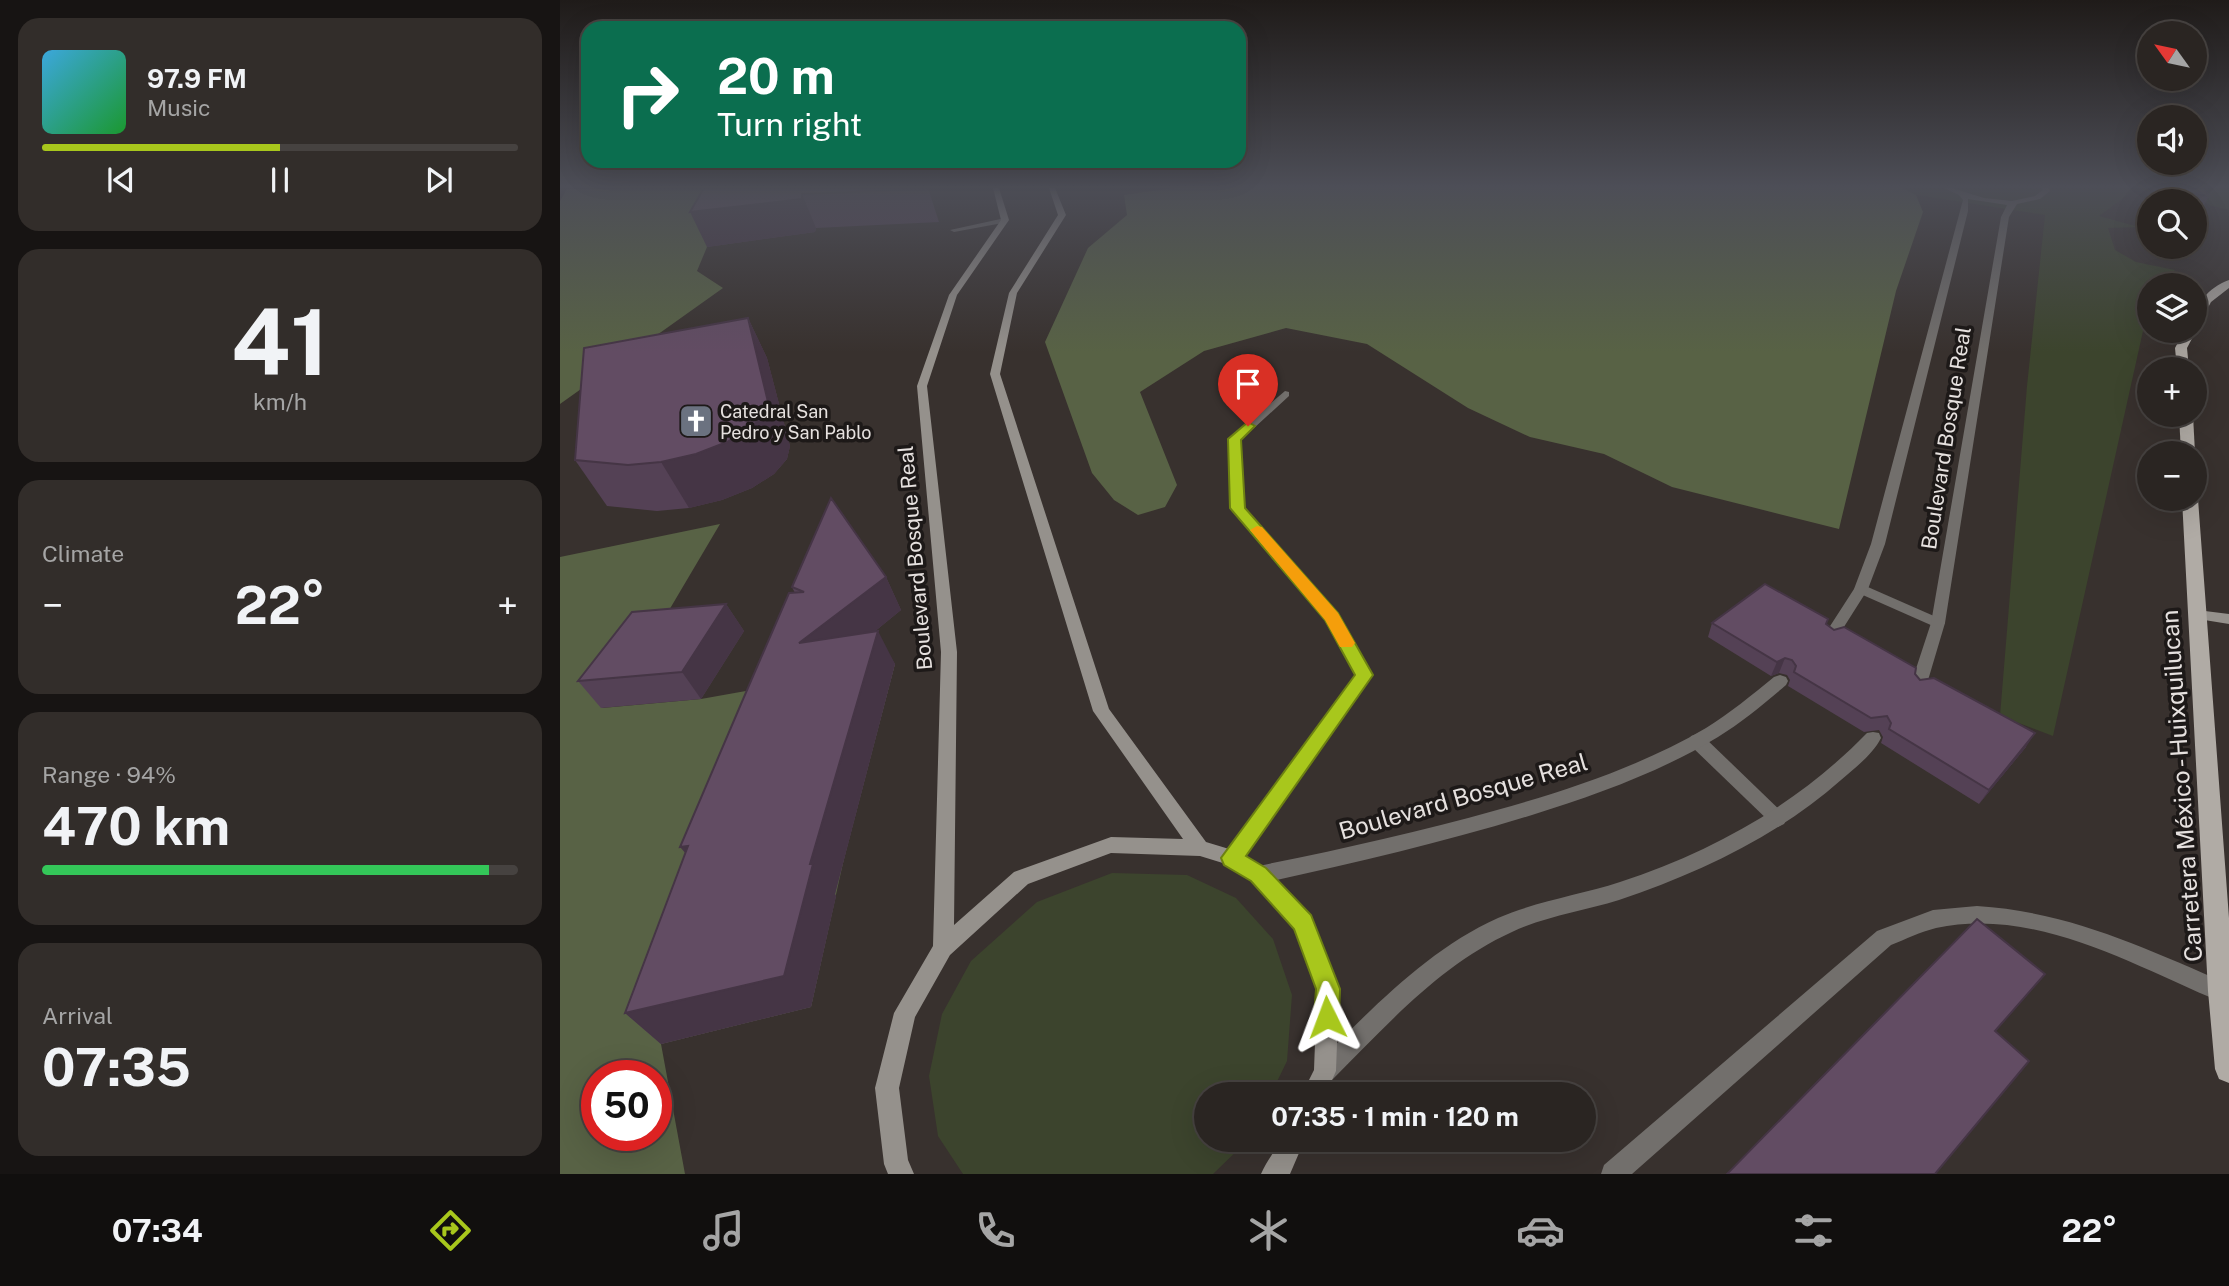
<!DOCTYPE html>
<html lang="en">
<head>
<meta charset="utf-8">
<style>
  :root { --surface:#2a2522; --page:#322d2a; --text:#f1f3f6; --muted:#a5a5a5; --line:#464240; --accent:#a8c71c }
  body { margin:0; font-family:"Public Sans",sans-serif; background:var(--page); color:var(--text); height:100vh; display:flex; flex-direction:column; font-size:26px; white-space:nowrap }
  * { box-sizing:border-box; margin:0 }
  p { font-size:23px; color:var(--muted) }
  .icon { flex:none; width:38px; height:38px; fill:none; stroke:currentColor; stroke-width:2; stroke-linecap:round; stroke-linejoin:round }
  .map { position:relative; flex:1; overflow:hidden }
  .panel { display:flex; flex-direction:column; gap:18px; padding:18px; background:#171413; width:560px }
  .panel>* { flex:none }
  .guide { position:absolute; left:21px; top:21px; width:665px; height:147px; border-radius:21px; box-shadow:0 7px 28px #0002,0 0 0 2px var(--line); background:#0b6e4f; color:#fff; overflow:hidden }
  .needle { width:46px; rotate:303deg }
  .controls { position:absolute; left:1577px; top:21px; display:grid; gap:14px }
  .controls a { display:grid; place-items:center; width:70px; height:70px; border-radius:50%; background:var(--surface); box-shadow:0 7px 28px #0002,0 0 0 2px var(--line); font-size:35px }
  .speed { position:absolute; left:21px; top:1060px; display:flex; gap:14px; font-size:35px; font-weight:700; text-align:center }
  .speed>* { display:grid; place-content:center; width:91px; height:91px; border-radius:50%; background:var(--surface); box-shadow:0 7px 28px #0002,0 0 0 2px var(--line); line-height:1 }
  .speed .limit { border:10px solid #d22; background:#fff; color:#111 }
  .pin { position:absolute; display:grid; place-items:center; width:60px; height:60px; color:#fff; margin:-72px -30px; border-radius:50% 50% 50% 0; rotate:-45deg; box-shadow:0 0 7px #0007 }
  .pin .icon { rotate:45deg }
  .me { position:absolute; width:77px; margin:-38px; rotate:357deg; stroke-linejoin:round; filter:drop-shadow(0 0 5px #0008) }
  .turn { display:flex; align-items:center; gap:24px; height:147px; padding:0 21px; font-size:32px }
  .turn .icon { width:91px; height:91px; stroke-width:2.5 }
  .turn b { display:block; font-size:49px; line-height:60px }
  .big { font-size:52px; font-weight:700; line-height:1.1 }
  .panel .widget { flex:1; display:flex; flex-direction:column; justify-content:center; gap:10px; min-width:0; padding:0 24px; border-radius:21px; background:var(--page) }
  .panel .dial { align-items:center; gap:0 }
  .dial b { font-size:91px; line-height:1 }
  .song { display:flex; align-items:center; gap:21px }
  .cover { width:84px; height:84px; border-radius:10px; background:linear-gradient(135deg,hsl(200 70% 55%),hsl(130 70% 35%)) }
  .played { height:7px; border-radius:4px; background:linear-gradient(90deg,var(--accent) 50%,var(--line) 50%) }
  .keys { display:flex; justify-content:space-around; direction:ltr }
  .heat { display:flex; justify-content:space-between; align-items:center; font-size:38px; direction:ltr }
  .charge { height:10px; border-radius:5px; background:linear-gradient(90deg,#34c759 94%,var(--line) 0) }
  .trip { position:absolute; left:634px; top:1082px; width:402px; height:70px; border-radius:35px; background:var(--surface); box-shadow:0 7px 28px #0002,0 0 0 2px var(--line); font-weight:700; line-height:70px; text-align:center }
  .tabs { display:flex; height:112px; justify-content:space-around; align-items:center; background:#110f0e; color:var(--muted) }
  .tabs .icon { width:49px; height:49px }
  .tabs .selected { color:var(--accent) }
  .tabs b { font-size:32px; color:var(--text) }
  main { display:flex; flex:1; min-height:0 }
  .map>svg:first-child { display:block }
</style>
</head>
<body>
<main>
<section class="panel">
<div class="widget">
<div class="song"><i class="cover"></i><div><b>97.9 FM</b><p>Music</p></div></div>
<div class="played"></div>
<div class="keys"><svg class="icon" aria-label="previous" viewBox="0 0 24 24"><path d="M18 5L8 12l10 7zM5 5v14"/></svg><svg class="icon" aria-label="pause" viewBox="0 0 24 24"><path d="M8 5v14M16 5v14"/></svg><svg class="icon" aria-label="next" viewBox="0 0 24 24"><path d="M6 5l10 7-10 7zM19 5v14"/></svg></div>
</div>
<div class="widget dial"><b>41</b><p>km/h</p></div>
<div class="widget"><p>Climate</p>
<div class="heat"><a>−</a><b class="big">22°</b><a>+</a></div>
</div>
<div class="widget"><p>Range · 94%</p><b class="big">470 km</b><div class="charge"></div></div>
<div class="widget"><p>Arrival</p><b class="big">07:35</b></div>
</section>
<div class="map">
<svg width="1669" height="1174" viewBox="0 0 1669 1174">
  <rect width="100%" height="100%" fill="#38312e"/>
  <!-- green -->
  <g fill="#3c442d">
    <polygon points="1342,188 1577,188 1539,216 1579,227 1548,228 1555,250 1576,262 1615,270 1599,285 1589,285 1589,304 1493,736 1440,716 1467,386 1485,215 1356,195"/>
    <polygon points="1578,188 1669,188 1669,210 1649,205 1635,192"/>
    <polygon points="552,873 627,875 676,898 713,939 732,995 727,1061 711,1094 646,1094 646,1139 688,1140 653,1174 403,1174 378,1136 369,1076 382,1014 411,961 477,902"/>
  </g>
  <!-- forest -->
  <g fill="#586245" fill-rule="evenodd">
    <polygon points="237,188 147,247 137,271 163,288 0,404 0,201 7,189"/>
    <polygon points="614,188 1342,188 1356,195 1363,212 1336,291 1279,529 1112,487 1044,454 970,437 908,408 807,344 726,328 644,351 580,392 617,485 605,507 578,515 554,500 532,473 485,342 528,248 567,215 564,195"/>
    <path d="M160 524 92 639 42 708 141 699 335 664 285 854 251 1007 101 1044 125 1174H0V557ZM37 1076H96V1136H37Z"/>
  </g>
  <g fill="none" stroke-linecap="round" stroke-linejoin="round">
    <!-- service -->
    <g fill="#726f6c" fill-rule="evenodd">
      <polygon points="445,218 448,222 394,232 390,230"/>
      <polygon points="725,391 729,392 729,396 681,440 684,507 777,614 812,675 679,864 672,866 665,864 662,858 665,852 796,675 766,620 672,508 669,439"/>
    </g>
    <!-- minor -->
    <g fill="#726f6c" fill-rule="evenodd">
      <polygon points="1301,584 1383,620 1385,623 1383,626 1373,626 1296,592 1294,589"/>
      <polygon points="1137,734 1143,736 1224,814 1227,819 1224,824 1218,827 1212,824 1131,746 1129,741 1131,736"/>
    </g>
    <!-- tertiary -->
    <g fill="#726f6c" fill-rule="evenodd">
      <polygon points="1384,188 1392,188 1424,198 1452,201 1475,196 1483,190 1482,188 1488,188 1490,191 1480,199 1457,204 1449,217 1385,623 1366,687 1364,691 1352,691 1350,687 1371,623 1441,217 1447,205 1408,199 1408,211 1325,544 1308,589 1275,641 1270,642 1263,637 1294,589 1311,544 1400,211 1403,200 1399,195"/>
      <path d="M1220 675 1226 677 1228 681 1226 685C1204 704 1182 722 1158 737 1100 772 1036 795 972 815 882 843 790 864 698 884L691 881 688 875 691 869 698 866C778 850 859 832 937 810 1009 790 1081 766 1146 728 1170 713 1192 695 1214 677Z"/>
      <path d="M1313 732 1319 733 1321 738C1313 754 1295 768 1281 780 1218 836 1139 873 1059 900 1024 911 986 916 952 932 881 964 827 1025 773 1079L765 1082 757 1079 754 1071 757 1063C812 1009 867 950 938 918 977 901 1020 895 1060 882 1154 851 1238 804 1307 733Z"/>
      <path d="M1417 906C1511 912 1584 948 1669 984V998L1661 1002C1572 965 1476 907 1376 928 1360 932 1346 939 1331 945L1072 1174H1041L1044 1165 1317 931 1373 910Z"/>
    </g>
    <!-- secondary -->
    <g fill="#95918c" fill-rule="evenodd">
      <polygon points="433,188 439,188 449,220 397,295 367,386 397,652 394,925 454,872 551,837 623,839 533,711 430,374 449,293 498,215 489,188 495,188 506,215 457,293 440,374 549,709 646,842 679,852 705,869 750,915 779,990 776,1071 766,1094 742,1094 754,1070 757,990 735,928 691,881 666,864 640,856 551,853 468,884 390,955 355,1017 339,1088 348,1160 354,1174 328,1174 324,1164 315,1088 334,1013 373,946 381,652 357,386 389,295 441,220"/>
      <polygon points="1637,610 1669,614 1669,624 1632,618 1630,615"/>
      <path d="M721 1139H745L730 1174H701C706 1162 714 1153 721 1139Z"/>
    </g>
    <!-- primary -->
    <g fill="#b0aba5" fill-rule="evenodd">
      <path d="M1669 280V288L1651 302 1640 323 1634 326C1634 304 1648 288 1669 280Z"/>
      <polygon points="1634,329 1636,331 1627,348 1629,369 1617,369 1615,348 1624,331"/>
      <polygon points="1619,415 1633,415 1635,453 1634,454 1621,453"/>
      <polygon points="1634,495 1638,499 1669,918 1669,1083 1659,1079 1655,1069 1648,991 1622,499 1634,499"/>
    </g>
  </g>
  <!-- wall -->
  <g fill="#544155">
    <polygon points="144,188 368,188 379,222 256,228 255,232 147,247"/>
    <polygon points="1592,188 1644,188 1649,196 1644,205 1634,204 1634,201 1614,201 1598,199"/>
    <polygon points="188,318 207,358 230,446 227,459 214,474 192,488 162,500 129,508 97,511 47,506 15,460"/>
    <polygon points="326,577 341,610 314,632 335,664 275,894 276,896 251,1007 101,1044 65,1013 235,593 232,587"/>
    <polygon points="166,604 184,631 141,699 41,708 18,681"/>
    <polygon points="1152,623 1266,624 1274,630 1355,674 1360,680 1466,747 1419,804 1321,743 1323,737 1319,730 1304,732 1228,686 1230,680 1227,675 1219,673 1211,676 1148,637"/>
  </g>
  <!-- shaded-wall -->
  <g fill="#453545">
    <polygon points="242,194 256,228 255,232 147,247 130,212"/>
    <polygon points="188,318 207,358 230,446 227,459 214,474 192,488 162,500 129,508 101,462"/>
    <polygon points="326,577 341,610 259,677 239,643"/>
    <polygon points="166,604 184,631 141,699 122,672"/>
    <polygon points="318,631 335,664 275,894 276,896 251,1007 101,1044 65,1013 250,864"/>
    <polygon points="1225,658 1219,673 1211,676 1217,662"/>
    <polygon points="1475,733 1466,747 1419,804 1429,790"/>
    <polygon points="128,846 149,880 120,847"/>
  </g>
  <!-- building -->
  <g fill="#624c63" stroke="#453545" stroke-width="2">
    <polygon points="144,188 368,188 368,189 242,194 242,199 130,212"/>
    <polygon points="1601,188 1644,188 1649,196 1603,190"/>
    <polygon points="188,318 208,402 205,414 190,428 167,442 136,454 101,462 68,465 15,460 24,348"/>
    <polygon points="271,498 326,577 239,643 318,631 250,864 253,864 224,976 65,1013 128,846 120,847 181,704 229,593 244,592 232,587"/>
    <polygon points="1205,584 1268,619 1266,624 1274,630 1284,627 1356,668 1355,674 1360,680 1374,678 1475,733 1429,790 1329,729 1331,723 1327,716 1311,718 1234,672 1236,666 1232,660 1225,658 1217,662 1152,623"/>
    <polygon points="166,604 122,672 18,681 72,612"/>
    <polygon points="1417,919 1485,974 1435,1031 1469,1061 1375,1174 1167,1174"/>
  </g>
  <!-- sky -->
  <linearGradient id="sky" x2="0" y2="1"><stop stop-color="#1f1b19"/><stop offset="0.53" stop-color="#4d4e57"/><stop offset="1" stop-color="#4d4e57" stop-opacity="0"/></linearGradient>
  <rect width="1669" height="352" fill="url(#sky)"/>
  <!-- route -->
  <polygon fill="#a8c71c" stroke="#6d8112" stroke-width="2" points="688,422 695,426 681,440 685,508 778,613 813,675 686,856 706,868 751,915 780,989 779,1017 776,1025 767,1029 758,1025 754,1017 756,989 734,929 691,881 664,865 661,858 795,675 765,620 670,508 668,439"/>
  <!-- slow -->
  <polygon fill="#f59e0b" points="697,526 702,527 778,613 795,643 792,647 780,647 765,620 690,530"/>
  <!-- icons -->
  <defs>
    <g id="church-square" transform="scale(1.75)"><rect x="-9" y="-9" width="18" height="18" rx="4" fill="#6b7280" stroke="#1d1918"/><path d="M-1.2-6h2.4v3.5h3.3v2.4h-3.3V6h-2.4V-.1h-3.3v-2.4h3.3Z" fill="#fff"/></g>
  </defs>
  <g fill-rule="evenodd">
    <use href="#church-square" x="136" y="421"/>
  </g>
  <g text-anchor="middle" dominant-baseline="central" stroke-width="7" stroke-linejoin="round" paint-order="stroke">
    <!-- far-poi labels -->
    <g font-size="18" fill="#e6e1df" stroke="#1d1918" text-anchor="start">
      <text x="160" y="411">Catedral San<tspan x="160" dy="21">Pedro y San Pablo</tspan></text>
    </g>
    <!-- street labels -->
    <g font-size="21" fill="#e6e1df" stroke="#1d1918">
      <text transform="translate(1386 438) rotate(-81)">Boulevard Bosque Real</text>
      <text transform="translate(355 558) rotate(-95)">Boulevard Bosque Real</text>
    </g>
    <!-- near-street labels -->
    <g font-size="24" fill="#e6e1df" stroke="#1d1918">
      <text transform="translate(1621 786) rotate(-94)">Carretera México - Huixquilucan</text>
      <text transform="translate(903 796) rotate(-16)">Boulevard Bosque Real</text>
    </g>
  </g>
</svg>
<div class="controls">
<a><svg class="needle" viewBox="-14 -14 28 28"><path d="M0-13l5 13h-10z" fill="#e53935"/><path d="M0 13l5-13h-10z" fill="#a5a5a5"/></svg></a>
<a><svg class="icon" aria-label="sound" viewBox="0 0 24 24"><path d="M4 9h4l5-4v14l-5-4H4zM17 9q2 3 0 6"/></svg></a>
<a><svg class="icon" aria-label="search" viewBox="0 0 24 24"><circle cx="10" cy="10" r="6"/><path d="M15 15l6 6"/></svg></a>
<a><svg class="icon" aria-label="layers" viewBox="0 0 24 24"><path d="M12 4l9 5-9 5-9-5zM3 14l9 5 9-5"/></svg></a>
<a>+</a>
<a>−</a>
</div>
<div class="speed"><div class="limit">50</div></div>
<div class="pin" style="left:688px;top:426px;background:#d93025"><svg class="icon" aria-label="arrive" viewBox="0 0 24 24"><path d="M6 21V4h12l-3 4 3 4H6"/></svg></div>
<svg class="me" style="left:767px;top:1017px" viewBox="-20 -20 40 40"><path d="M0-17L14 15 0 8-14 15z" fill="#a8c71c" stroke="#fff" stroke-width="4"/></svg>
<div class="trip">07:35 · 1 min · 120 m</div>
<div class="guide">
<div class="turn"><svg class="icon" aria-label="right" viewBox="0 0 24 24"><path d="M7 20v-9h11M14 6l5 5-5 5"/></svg><div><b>20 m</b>Turn right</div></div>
</div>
</div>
</main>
<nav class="tabs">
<b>07:34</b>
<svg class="icon selected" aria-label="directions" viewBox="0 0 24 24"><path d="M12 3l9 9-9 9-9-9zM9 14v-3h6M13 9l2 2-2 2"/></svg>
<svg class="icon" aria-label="music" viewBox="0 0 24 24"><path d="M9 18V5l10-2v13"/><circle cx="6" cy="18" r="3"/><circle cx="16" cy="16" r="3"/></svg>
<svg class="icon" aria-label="phone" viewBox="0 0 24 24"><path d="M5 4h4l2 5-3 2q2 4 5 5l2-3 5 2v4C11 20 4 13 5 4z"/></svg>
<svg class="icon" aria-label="climate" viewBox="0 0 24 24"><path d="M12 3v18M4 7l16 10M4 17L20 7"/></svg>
<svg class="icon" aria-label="car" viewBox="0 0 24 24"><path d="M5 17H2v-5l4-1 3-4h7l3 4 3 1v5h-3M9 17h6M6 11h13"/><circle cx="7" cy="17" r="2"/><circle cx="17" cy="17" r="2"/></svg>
<svg class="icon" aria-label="filters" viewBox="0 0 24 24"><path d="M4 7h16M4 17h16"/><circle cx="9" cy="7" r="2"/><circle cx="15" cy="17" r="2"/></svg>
<b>22°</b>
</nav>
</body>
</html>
